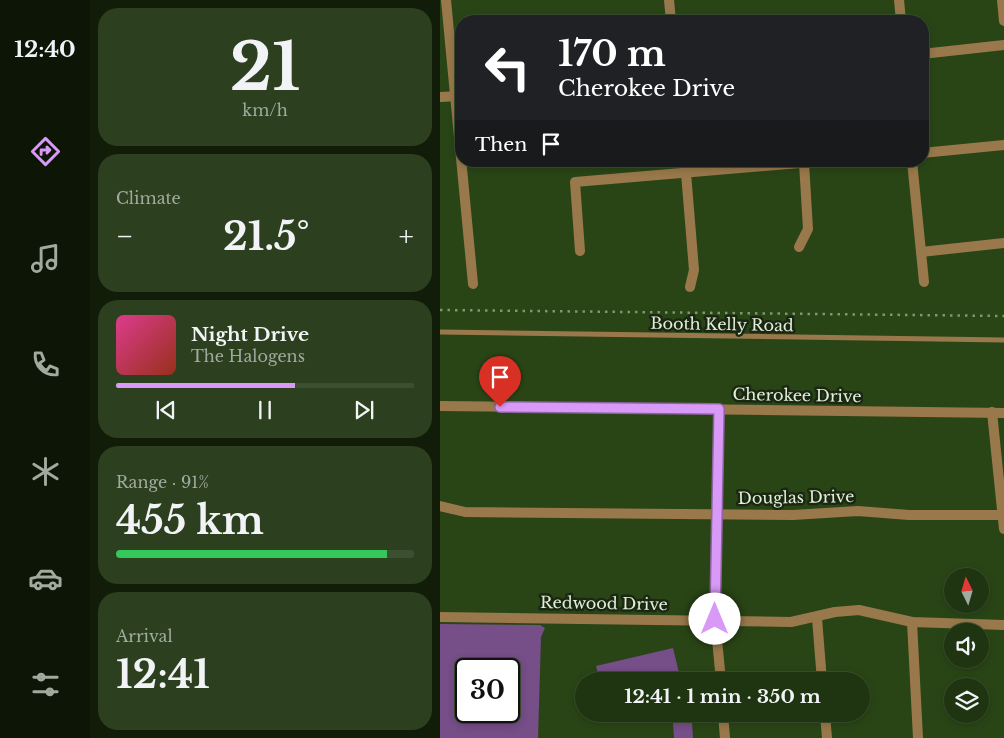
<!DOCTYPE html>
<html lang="en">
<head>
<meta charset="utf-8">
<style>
  :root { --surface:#1f3410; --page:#2c3f1e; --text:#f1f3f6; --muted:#a1aa9f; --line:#3c4f30; --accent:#d99af7 }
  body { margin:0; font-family:"Libre Baskerville",serif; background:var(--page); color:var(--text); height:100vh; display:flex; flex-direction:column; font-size:19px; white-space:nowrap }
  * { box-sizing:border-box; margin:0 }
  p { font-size:16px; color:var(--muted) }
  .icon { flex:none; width:28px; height:28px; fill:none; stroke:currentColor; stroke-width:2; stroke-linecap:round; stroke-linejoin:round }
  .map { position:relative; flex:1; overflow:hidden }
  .details { display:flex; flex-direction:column; gap:8px; padding:8px; background:#111d09; width:350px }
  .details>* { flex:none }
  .guide { position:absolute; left:15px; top:15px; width:474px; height:152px; border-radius:20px; box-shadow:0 2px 8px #0003,0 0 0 1px var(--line); background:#202124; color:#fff; overflow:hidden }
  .needle { width:32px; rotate:355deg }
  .fabs { position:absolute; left:504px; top:568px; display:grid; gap:10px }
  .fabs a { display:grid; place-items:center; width:45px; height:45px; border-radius:50%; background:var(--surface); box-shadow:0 2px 8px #0003,0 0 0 1px var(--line); font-size:25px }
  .speed { position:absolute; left:15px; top:658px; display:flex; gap:10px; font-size:25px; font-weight:700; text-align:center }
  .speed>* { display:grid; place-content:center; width:65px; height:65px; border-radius:50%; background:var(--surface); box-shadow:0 2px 8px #0003,0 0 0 1px var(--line); line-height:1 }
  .speed .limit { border:2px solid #111; border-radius:8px; background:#fff; color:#111 }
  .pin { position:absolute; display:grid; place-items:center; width:42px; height:42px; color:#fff; margin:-51px -21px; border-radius:50% 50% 50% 0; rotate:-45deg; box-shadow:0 0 5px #0007 }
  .pin .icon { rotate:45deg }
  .me { position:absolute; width:55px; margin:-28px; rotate:0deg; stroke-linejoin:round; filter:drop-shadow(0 0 4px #0008) }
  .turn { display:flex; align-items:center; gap:18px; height:105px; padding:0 20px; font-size:22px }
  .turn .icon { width:65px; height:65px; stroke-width:2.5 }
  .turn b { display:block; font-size:35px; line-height:42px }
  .then { display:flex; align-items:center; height:48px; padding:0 20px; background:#0003; gap:10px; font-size:19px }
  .big { font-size:38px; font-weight:700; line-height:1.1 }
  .details .card { flex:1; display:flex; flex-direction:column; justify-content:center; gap:8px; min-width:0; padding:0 18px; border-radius:20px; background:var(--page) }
  .details .dial { align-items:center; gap:0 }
  .dial b { font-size:65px; line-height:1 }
  .song { display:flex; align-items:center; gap:15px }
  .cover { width:60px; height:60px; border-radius:8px; background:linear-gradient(135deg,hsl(330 70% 55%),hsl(10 70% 35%)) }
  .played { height:5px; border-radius:2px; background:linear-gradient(90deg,var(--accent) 60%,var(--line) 60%) }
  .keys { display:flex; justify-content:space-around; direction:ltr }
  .heat { display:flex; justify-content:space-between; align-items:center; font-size:28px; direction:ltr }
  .charge { height:8px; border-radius:4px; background:linear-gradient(90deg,#34c759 91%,var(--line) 0) }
  .trip { position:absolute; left:135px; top:672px; width:295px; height:50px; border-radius:25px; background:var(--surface); box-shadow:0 2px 8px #0003,0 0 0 1px var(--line); font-weight:700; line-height:50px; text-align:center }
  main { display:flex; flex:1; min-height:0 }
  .tab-bar { display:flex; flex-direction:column; width:90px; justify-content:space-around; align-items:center; background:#0c1506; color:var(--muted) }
  .tab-bar .icon { width:35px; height:35px }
  .tab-bar .selected { color:var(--accent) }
  .tab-bar b { font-size:22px; color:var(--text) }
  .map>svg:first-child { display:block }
</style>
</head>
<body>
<main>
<nav class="tab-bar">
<b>12:40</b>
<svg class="icon selected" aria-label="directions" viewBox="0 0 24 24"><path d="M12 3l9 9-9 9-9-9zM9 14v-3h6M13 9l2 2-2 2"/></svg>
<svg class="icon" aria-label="music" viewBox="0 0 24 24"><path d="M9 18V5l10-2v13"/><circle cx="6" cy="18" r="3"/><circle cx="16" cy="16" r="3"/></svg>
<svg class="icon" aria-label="phone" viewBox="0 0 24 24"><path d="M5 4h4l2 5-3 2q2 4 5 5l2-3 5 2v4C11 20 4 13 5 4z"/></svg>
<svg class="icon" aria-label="climate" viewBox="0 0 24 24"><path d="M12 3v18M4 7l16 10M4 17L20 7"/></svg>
<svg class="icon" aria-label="car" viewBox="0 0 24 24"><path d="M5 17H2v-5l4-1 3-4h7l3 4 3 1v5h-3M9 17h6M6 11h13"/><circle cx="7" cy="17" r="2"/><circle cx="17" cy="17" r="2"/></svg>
<svg class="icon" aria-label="filters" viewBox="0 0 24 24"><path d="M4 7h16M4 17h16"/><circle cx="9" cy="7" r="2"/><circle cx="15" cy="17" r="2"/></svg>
</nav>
<section class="details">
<div class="card dial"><b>21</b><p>km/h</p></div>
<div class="card"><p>Climate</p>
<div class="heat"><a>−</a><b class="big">21.5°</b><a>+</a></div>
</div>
<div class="card">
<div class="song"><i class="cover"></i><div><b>Night Drive</b><p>The Halogens</p></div></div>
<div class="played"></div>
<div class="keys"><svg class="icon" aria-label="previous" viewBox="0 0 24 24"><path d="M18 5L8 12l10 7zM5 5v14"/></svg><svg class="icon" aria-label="pause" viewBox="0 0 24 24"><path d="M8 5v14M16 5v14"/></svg><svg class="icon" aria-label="next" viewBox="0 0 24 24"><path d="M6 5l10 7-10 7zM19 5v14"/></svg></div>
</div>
<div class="card"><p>Range · 91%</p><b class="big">455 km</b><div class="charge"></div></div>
<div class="card"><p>Arrival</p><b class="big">12:41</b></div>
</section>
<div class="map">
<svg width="564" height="738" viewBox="0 0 564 738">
  <rect width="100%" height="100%" fill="#294516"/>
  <!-- green -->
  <g fill="#764e88" fill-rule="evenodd">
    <path d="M0 624 100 625 105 628 101 637 98 738H0ZM26 669H69V711H26Z"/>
    <polygon points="233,648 241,681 160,681 156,666"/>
    <polygon points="252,722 253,738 234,738 233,723"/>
  </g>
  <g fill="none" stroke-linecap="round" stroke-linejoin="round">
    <!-- lane -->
    <polyline stroke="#99794b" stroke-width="5" points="0,332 564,340"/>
    <!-- street -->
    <g stroke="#99794b" stroke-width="10">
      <polyline points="6,0 33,284"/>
      <polyline points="229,0 231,21"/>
      <polyline points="459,0 461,21"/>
      <polyline points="562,0 564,21"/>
      <polyline points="482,54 564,45"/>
      <polyline points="0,97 21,96"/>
      <polyline points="482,153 564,145"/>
      <polyline points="245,161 254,270 250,287"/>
      <polyline points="472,161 484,282"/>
      <polyline points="359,247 368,229 364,163"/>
      <polyline points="140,251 135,182 384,161"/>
      <polyline points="481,252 564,243"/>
      <polyline points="0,406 564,413"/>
      <polyline points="279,409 275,619 281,681"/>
      <polyline points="552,412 564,529"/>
      <polyline points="0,506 25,512 353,515 418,511 469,515 563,515"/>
      <polyline points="0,617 351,622 395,612 419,610 472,622 564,625"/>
      <polyline points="377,618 382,681"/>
      <polyline points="472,622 478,738"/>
      <polyline points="283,714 285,738"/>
      <polyline points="385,714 387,738"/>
    </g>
    <!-- rail -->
    <polyline stroke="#7f9671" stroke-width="2.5" stroke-dasharray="2.5 5" stroke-linecap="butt" points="0,310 564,316"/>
  </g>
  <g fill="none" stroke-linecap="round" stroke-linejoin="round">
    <!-- route casing -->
    <g stroke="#8d64a1" stroke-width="12">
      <polyline id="route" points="60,407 279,409 275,619"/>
    </g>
    <!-- route -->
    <use href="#route" stroke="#d99af7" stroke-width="9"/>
  </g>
  <g text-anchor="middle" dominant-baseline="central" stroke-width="5" stroke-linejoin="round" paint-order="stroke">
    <!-- street labels -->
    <g font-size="16" fill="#dff0d6" stroke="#1b2713">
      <text transform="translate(282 324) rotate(1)">Booth Kelly Road</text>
      <text transform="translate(357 395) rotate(1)">Cherokee Drive</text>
      <text transform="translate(356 497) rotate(-1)">Douglas Drive</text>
      <text transform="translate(164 603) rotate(1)">Redwood Drive</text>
    </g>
  </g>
</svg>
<div class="fabs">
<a><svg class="needle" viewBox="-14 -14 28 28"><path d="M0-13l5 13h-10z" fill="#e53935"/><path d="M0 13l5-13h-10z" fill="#a1aa9f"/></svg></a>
<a><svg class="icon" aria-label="sound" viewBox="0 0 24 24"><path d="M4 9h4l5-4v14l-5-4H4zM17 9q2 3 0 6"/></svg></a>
<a><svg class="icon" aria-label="layers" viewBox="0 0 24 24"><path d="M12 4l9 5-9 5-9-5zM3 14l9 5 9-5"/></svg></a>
</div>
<div class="speed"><div class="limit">30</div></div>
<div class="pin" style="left:60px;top:407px;background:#d93025"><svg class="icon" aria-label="arrive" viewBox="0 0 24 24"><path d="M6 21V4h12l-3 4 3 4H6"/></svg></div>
<svg class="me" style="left:275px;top:619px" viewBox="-20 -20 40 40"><circle r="19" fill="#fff"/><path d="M0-13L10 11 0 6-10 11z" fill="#d99af7"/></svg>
<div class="trip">12:41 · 1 min · 350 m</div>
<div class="guide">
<div class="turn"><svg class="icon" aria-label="left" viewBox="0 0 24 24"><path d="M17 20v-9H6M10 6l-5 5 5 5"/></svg><div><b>170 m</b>Cherokee Drive</div></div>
<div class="then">Then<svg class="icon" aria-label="arrive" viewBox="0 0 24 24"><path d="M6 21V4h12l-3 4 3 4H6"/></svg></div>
</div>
</div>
</main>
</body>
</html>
